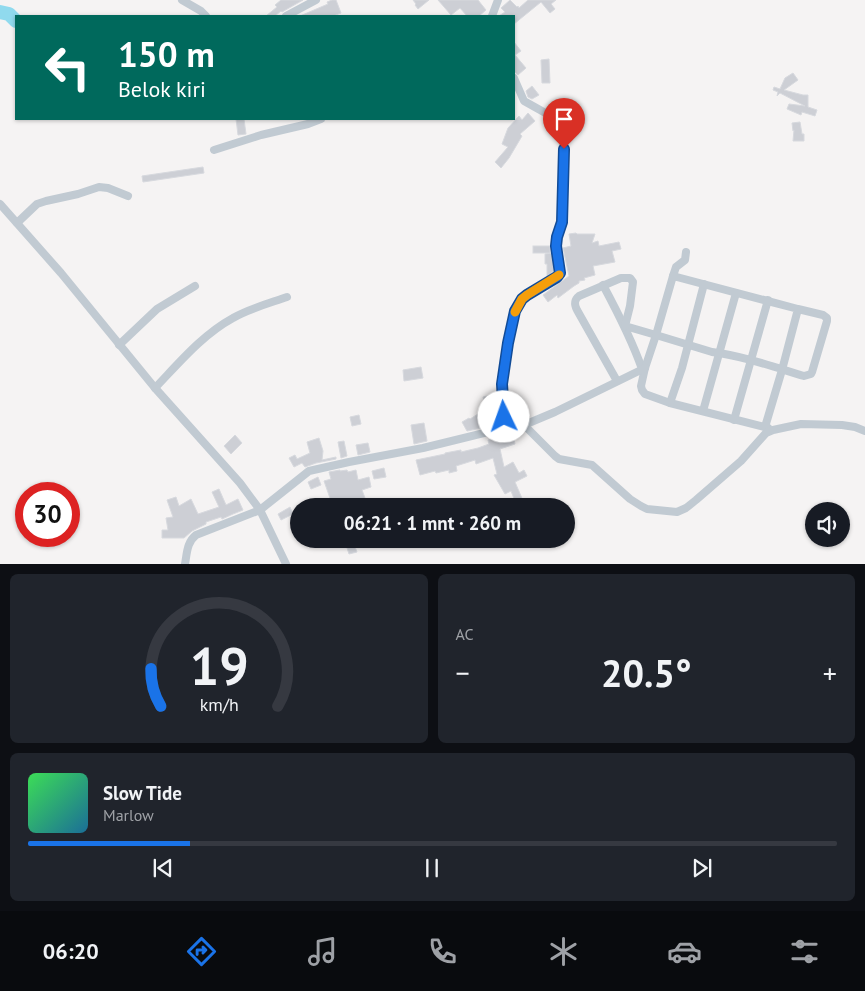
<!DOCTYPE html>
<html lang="id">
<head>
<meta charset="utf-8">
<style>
  :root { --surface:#171b24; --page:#20242c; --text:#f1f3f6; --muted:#9ea1a6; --line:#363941; --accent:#1a73e8 }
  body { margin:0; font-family:"PT Sans",sans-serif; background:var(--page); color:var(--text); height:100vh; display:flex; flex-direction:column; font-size:19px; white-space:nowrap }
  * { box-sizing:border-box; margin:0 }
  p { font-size:16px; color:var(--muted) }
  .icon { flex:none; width:28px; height:28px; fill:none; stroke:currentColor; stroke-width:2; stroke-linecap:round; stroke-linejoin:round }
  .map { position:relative; height:564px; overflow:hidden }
  .sheet { display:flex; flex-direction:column; gap:10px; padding:10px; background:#0d0f14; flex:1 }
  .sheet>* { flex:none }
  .guide { position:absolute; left:15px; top:15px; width:500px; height:105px; border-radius:0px; box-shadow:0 1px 4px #0004; background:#00695c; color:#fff; overflow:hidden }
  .buttons { position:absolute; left:805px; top:502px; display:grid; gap:10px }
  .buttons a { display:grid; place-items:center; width:45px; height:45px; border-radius:50%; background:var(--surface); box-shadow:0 1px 4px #0004; font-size:25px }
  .speed { position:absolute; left:15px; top:482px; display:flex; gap:10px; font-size:25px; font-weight:700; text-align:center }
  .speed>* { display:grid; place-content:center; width:65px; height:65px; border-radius:50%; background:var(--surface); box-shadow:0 1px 4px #0004; line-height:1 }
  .speed .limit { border:8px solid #d22; background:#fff; color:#111 }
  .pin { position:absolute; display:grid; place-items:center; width:42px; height:42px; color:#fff; margin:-51px -21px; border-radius:50% 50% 50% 0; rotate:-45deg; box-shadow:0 0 5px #0007 }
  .pin .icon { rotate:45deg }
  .me { position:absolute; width:55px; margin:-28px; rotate:357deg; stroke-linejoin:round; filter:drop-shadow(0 0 4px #0008) }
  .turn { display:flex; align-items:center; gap:18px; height:105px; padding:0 20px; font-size:22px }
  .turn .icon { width:65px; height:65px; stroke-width:2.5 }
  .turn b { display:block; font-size:35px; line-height:42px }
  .big { font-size:38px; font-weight:700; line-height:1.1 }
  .sheet .tile { flex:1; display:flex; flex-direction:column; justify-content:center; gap:8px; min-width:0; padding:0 18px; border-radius:8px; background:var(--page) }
  .sheet .dial { align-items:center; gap:0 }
  .dial svg { height:130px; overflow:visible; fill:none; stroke:var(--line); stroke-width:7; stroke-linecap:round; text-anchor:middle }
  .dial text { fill:var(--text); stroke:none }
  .song { display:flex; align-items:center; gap:15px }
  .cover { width:60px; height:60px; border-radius:8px; background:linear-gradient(135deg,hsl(130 70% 55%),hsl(200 70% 35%)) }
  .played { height:5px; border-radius:2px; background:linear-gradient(90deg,var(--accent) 20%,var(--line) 20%) }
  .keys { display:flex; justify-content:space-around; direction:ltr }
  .heat { display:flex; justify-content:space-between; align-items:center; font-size:28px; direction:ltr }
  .sheet .tiles { flex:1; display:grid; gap:10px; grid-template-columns:1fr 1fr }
  .tile:last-child { grid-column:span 2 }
  .trip { position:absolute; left:290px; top:498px; width:285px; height:50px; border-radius:25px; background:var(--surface); box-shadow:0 1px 4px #0004; font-weight:700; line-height:50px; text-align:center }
  .menu { display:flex; height:80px; justify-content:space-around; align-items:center; background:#090b0e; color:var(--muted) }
  .menu .icon { width:35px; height:35px }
  .menu .active { color:var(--accent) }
  .menu b { font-size:22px; color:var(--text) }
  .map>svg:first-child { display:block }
</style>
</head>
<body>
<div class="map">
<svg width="865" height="564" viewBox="0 0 865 564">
  <rect width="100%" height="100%" fill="#f5f3f3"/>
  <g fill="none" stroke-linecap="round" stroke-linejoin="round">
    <!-- river -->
    <polyline stroke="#90daee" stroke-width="14" points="0,12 9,14 16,21"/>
  </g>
  <!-- building -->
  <g fill="#cdcfd5" stroke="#d7d9de">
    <polygon points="281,0 303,0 282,12 281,11 275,16 266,16 277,7 275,5"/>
    <polygon points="332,0 336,0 341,13 333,16 300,16 328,4 327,2"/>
    <polygon points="413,0 429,0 418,9 415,5 416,4"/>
    <polygon points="438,0 478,0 486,10 479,16 467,16 460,8 451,15"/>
    <polygon points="510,0 517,7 518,6 519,8 528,0 556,0 551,4 555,9 550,13 541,2 514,24 514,16 499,16 505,12 501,8"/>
    <polygon points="514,42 521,51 515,55 526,68 518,75 514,71"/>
    <polygon points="549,59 550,83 542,83 541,60"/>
    <polygon points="793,73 798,80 784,90 803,95 808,95 808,107 817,110 815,116 802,112 801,115 787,109 789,104 805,106 780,93 777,96 778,92 773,90 774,87 780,89 785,78"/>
    <polygon points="532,86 539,95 532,99 528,97 526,91"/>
    <polygon points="528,113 535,121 520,134 522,136 509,158 501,168 495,162 508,147 502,144 508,128 519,116 522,120"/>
    <polygon points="236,119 244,119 246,134 238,135"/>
    <polygon points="800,122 802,134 804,134 804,141 793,141 794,130 793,131 792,123"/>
    <polygon points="203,167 204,173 143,182 142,176"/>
    <polygon points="576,233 577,234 595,234 592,243 598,241 599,246 619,242 621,249 612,251 615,262 593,266 595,275 584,278 585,280 579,281 579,283 574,286 558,298 557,295 548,302 543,295 569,276 563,248 571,246 569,234"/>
    <rect x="533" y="246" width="17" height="7"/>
    <polygon points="552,253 554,271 547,276 547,264 545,264 545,254"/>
    <polygon points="421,367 423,378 404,381 403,370"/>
    <polygon points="495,394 498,404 499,424 488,424 481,428 467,431 462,422 469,418 470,419 486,409 483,397"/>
    <polygon points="523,410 524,419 511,421 510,412"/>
    <polygon points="359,415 361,424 352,426 350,417"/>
    <polygon points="424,423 427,441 414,444 411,425"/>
    <polygon points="235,435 242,443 231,454 224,446"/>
    <polygon points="513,435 515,444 500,449 504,467 513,462 519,473 524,470 527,476 515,482 524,503 517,506 511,491 505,494 494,475 497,474 493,458 476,464 475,460 456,466 457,471 449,473 449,470 436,473 435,471 420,475 416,460 445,454 445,453 461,450 461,452 478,448 489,444 488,440"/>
    <polygon points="319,438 323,451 322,460 336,457 336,459 316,463 305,467 302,463 294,467 289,458 295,455 297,459 310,453 307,442"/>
    <polygon points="344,441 347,456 341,458 338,442"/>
    <polygon points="368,443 370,452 358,455 356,445"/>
    <polygon points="384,468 386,477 374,479 372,471"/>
    <polygon points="340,470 340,471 347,470 348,472 356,470 358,480 369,477 371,487 362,490 368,506 318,506 331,501 324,481 331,479 329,472"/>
    <polygon points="318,477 321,485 311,489 308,482"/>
    <polygon points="219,489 226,505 238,499 243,510 233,514 222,519 221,517 206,522 206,524 192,531 184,538 162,538 162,530 168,530 166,518 173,517 167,500 176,497 179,506 191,499 198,514 219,507 212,492"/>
    <polygon points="290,507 293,514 281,520 278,514"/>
    <polygon points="344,539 352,539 357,552 349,554"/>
  </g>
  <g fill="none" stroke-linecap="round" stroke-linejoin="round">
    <!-- minor -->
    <g stroke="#c1cad2" stroke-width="8">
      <polyline points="182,0 201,11 206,16"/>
      <polyline points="286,16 316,0"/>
      <polyline points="492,16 498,0"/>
      <polyline points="214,150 261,135 308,124 321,119"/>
      <polyline points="0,204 61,273 155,388 240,483 260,510 286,564"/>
      <polyline points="17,223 37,204 46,201 78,194 99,187 108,188 128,196"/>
      <polyline points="673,276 676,267 685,260 686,252"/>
      <path d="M603 285C618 313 632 340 642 369"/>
      <polyline points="625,326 656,335 645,368 641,386 642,390 645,394 670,403 768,428"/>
      <polyline points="119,345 157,309 195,286"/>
      <path d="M617 381 577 310C574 304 574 300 579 296L621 278H630L633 282 630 306 625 326"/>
      <path d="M155 388C179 363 202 335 233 318 248 309 270 303 287 297"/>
      <polyline points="670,403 682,368 704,284"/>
      <polyline points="703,411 736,293"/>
      <polyline points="734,420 768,300"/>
      <polyline points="524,425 555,412 645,368"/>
      <path d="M765 427 782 370 798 309 673 276 656 335 712 352C743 356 774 367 804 376L811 374 812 372 827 321V318L823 315 798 309"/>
      <polyline points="505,428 503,384 508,343 515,311 522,299 527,295 557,277 560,273 556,245 556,241 562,222 564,160 563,134 555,120 549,115 524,101 514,78"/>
      <path d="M185 564C187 553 187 542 196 535L260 510 309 471 349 462 423 448 513 426 524 425 555 456 559 459 592 465 630 499 641 506 647 509 677 512 686 508 696 500 741 461 766 433 773 430 801 424 842 425 855 427 865 431"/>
    </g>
  </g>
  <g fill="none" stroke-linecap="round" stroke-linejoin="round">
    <!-- route casing -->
    <g stroke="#114b97" stroke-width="12">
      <polyline id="route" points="504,417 502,384 508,343 515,311 522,299 527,295 557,277 560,273 556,246 557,237 562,222 564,149"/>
    </g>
    <!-- route -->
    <use href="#route" stroke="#1a73e8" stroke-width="9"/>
    <!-- slow -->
    <polyline stroke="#f59e0b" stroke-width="9" points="515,312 522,299 527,295 559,275"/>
  </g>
</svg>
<div class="buttons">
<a><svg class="icon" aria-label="sound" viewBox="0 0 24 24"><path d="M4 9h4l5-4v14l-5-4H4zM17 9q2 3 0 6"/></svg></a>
</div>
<div class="speed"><div class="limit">30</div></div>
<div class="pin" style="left:564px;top:149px;background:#d93025"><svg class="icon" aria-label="arrive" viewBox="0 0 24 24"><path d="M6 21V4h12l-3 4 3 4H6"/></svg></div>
<svg class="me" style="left:504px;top:417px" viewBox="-20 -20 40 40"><circle r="19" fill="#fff"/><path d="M0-13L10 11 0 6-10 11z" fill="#1a73e8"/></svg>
<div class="trip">06:21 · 1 mnt · 260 m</div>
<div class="guide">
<div class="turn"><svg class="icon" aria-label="left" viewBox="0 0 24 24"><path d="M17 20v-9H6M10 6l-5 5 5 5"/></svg><div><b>150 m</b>Belok kiri</div></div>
</div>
</div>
<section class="sheet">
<div class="tiles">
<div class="tile dial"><svg viewBox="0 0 100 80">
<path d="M14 69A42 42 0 1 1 86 69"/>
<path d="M14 69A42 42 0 0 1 8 46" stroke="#1a73e8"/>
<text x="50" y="56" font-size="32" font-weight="700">19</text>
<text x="50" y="72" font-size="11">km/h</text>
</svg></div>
<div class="tile"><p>AC</p>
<div class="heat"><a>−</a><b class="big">20.5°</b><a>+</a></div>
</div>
<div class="tile">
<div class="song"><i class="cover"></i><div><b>Slow Tide</b><p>Marlow</p></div></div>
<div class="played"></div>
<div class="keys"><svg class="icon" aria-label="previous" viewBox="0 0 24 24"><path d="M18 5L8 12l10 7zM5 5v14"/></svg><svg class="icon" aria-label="pause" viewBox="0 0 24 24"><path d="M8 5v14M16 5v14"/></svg><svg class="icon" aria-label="next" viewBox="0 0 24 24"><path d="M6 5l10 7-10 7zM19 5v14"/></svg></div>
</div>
</div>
</section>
<nav class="menu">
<b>06:20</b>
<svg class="icon active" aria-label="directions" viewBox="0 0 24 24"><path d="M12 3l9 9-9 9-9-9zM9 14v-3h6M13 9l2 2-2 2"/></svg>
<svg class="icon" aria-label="music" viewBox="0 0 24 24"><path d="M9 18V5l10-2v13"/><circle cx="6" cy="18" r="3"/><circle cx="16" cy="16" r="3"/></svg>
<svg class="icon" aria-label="phone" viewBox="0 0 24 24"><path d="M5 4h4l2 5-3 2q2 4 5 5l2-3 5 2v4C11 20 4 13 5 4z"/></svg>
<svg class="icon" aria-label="climate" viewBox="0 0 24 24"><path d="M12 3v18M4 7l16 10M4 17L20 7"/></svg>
<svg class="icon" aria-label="car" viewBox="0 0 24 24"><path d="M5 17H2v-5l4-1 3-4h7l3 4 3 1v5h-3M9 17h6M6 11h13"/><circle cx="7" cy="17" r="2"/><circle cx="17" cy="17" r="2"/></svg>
<svg class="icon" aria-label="filters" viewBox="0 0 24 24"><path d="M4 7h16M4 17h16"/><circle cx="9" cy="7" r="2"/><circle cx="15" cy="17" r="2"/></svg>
</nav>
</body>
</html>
